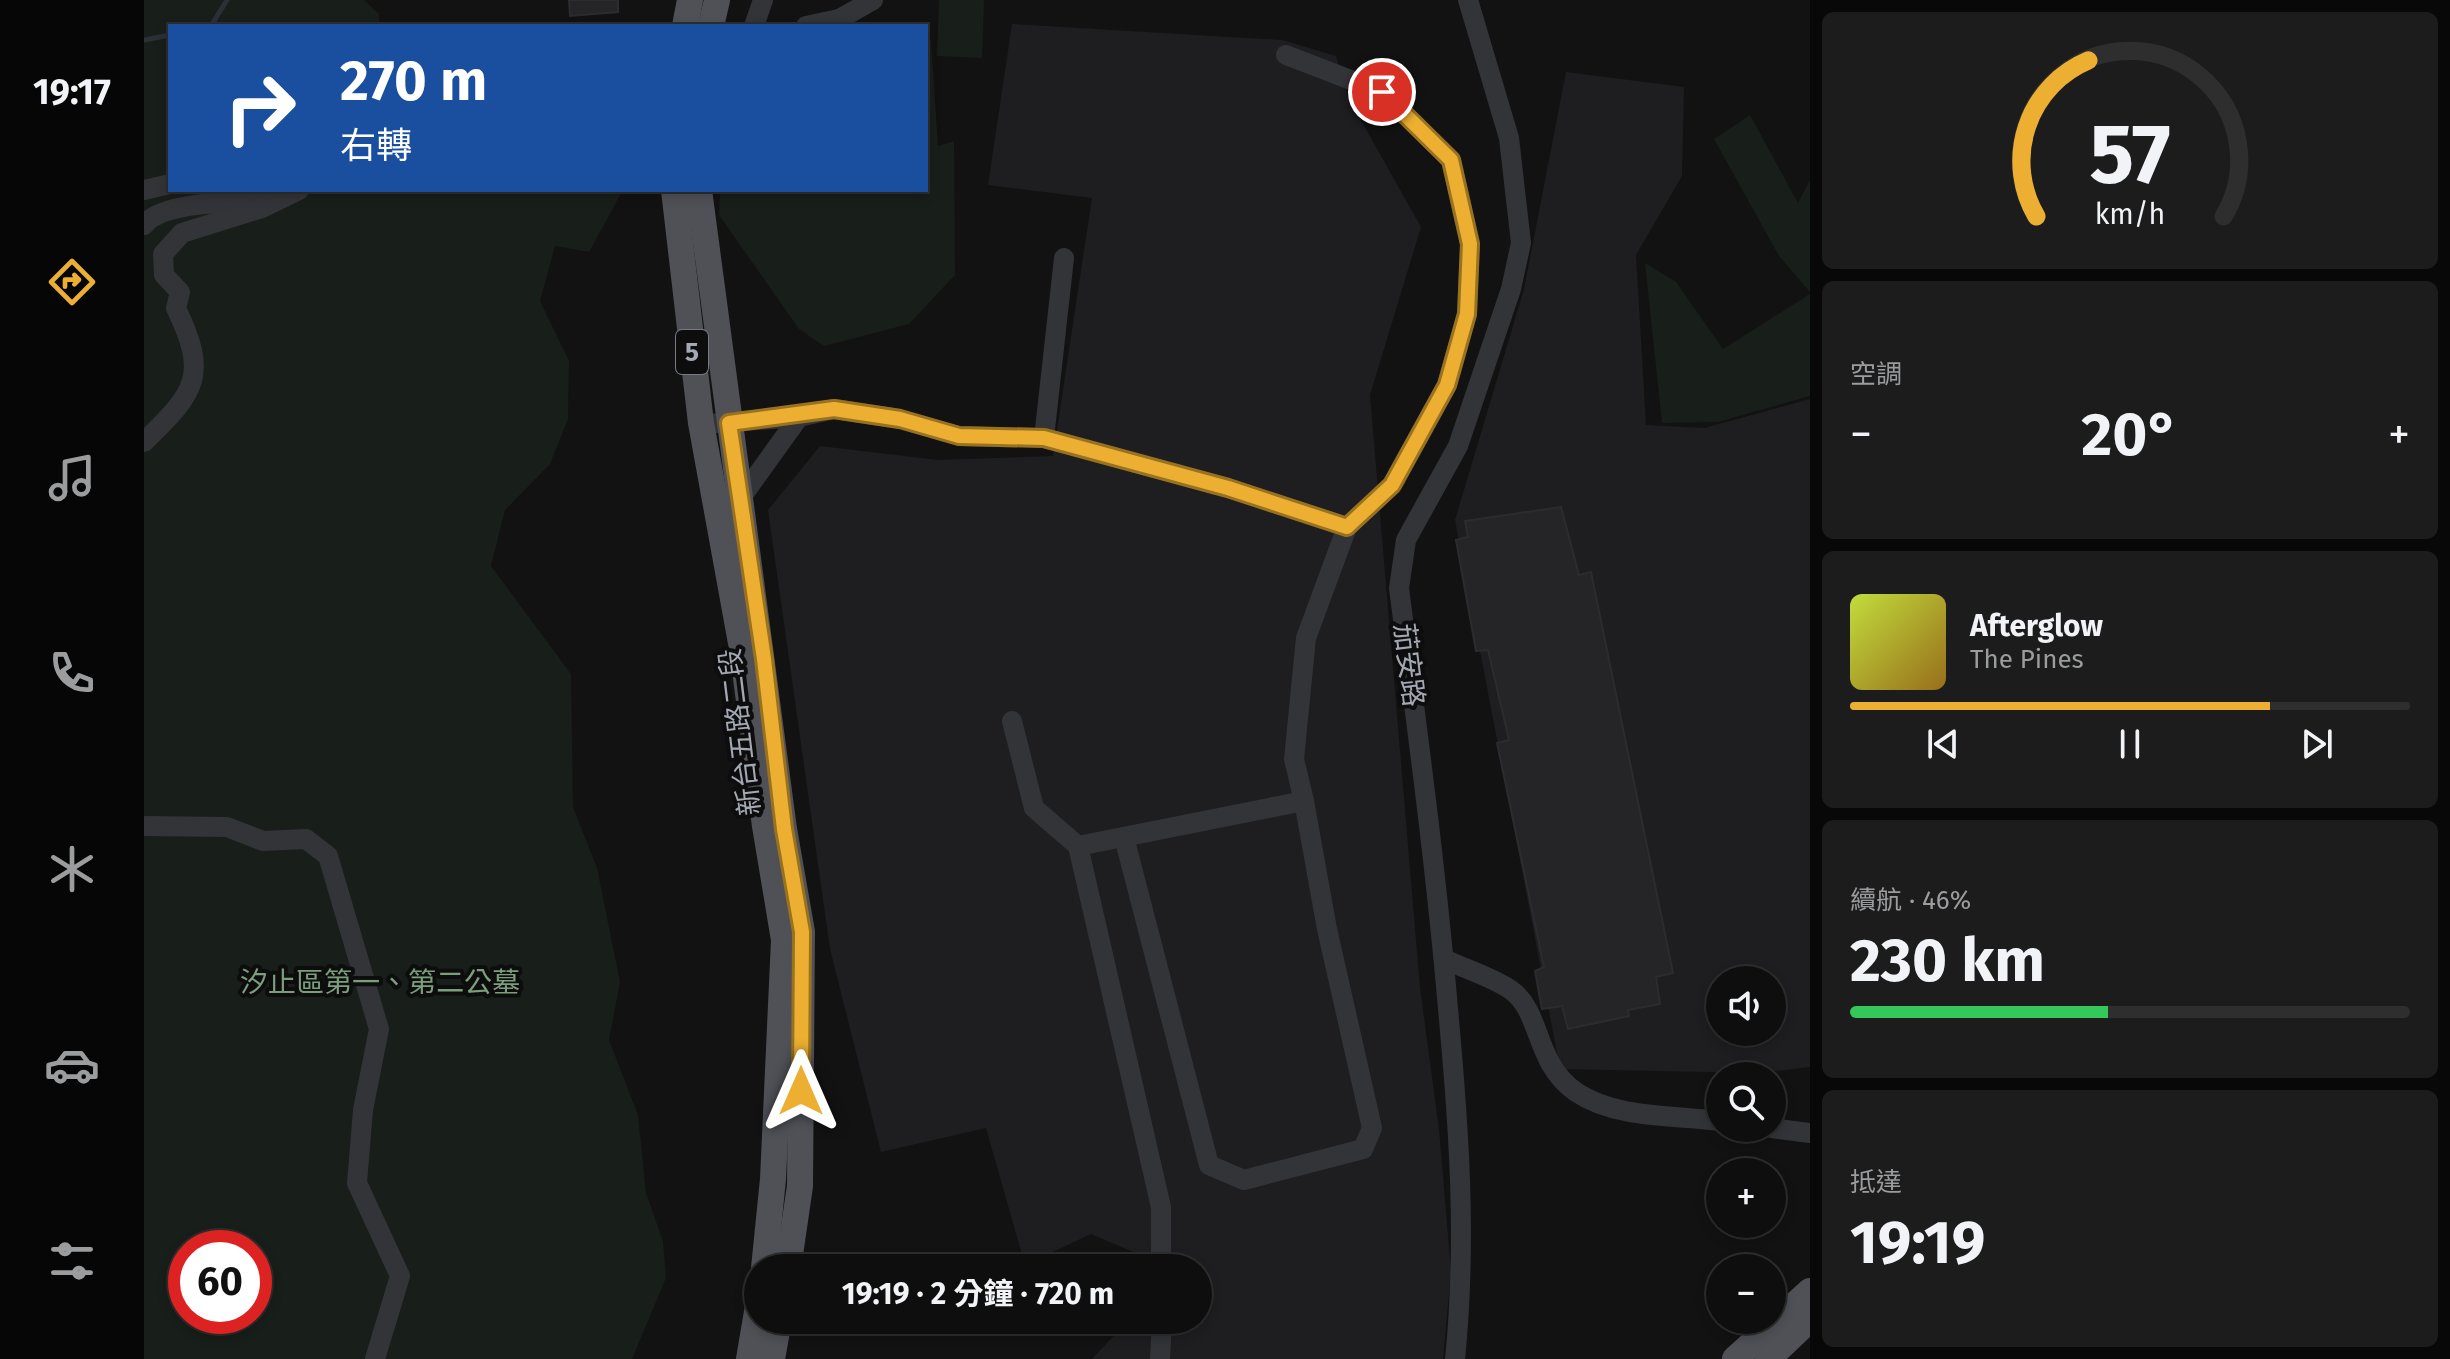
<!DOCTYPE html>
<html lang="zh-TW">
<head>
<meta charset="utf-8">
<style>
  :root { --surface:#0e0e0e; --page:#1c1c1c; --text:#f1f3f6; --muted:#9b9c9e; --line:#2e2e2e; --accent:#ecaf31 }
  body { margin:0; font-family:"Fira Sans","Noto Sans TC",sans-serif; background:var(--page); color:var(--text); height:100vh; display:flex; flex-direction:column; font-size:30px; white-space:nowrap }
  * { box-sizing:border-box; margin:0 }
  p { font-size:26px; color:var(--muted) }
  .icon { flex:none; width:44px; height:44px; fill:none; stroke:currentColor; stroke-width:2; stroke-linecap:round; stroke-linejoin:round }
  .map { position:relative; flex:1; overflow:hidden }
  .panel { display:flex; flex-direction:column; gap:12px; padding:12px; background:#080808; width:640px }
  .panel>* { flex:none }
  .top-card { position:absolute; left:24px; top:24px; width:760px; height:168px; border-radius:0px; box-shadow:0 4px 12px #0003,0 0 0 2px var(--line); background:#1a4fa0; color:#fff; overflow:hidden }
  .fabs { position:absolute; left:1562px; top:966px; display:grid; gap:16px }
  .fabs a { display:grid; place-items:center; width:80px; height:80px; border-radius:50%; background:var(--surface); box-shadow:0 4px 12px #0003,0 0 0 2px var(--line); font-size:40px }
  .speed { position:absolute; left:24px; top:1230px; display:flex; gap:16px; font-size:40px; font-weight:700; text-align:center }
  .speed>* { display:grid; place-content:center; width:104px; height:104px; border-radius:50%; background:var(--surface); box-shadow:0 4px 12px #0003,0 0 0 2px var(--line); line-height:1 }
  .speed .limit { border:12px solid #d22; background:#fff; color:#111 }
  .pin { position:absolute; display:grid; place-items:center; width:68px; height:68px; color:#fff; margin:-34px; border:4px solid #fff; border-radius:50%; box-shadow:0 2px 8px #0007 }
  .me { position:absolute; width:88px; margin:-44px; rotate:0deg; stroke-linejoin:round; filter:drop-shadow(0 0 6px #0008) }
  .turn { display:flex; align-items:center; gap:28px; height:168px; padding:0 40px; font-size:36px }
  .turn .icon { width:104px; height:104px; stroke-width:2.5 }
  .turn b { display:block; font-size:56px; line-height:68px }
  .big { font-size:60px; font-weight:700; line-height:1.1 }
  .panel .widget { flex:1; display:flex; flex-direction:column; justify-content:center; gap:12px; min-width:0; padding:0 28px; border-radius:12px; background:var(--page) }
  .panel .dial { align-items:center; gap:0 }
  .dial svg { height:208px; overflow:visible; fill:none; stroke:var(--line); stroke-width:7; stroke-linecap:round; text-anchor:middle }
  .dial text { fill:var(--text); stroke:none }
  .song { display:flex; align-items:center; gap:24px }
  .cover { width:96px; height:96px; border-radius:12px; background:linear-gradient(135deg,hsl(70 70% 55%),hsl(40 70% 35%)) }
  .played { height:8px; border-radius:4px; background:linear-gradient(90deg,var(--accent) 75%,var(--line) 75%) }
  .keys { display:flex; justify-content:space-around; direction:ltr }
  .heat { display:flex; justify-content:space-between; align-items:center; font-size:44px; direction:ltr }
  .charge { height:12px; border-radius:6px; background:linear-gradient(90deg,#34c759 46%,var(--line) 0) }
  .trip { position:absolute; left:600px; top:1254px; width:468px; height:80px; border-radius:40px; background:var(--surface); box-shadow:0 4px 12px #0003,0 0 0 2px var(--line); font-weight:700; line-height:80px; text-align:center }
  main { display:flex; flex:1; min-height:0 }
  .tabs { display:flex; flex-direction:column; width:144px; justify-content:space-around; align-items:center; background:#060606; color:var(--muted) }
  .tabs .icon { width:56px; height:56px }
  .tabs .selected { color:var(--accent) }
  .tabs b { font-size:36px; color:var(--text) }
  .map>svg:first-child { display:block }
</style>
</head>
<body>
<main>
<nav class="tabs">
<b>19:17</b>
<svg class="icon selected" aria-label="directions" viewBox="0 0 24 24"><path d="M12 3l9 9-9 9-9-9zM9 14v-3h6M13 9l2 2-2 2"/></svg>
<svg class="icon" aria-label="music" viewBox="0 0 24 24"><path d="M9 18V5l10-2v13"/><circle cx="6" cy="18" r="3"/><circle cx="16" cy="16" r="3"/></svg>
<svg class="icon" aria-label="phone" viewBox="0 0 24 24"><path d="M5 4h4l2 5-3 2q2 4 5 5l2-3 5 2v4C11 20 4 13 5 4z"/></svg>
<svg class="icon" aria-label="climate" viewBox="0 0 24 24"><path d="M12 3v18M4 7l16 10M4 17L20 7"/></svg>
<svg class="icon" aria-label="car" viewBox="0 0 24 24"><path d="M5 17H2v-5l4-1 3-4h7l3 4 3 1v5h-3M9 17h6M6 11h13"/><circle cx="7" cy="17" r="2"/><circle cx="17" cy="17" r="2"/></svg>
<svg class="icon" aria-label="filters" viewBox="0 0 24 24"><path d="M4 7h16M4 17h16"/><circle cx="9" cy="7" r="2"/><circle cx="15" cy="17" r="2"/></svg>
</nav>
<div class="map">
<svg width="1666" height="1359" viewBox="0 0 1666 1359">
  <rect width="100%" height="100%" fill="#121213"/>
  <!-- built -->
  <g fill="#1e1e20" fill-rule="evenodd">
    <polygon points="868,24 1138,40 1192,56 1205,99 1277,227 1226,395 1276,988 1295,1129 1307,1271 1299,1359 948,1359 977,1328 979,1320 1054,1320 1054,1268 989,1268 992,1253 947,1234 881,1265 842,1128 737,1152 686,949 624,510 676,446 794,460 909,456 948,198 844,185"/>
    <path d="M1422 72 1540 87 1538 176 1492 255 1502 425 1560 428 1666 399V1067L1616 1073 1416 1069 1311 520 1380 289ZM1576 980H1628V1032H1576Z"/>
  </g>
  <!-- green -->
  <g fill="#181e19" fill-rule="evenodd">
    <path d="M0 0H220L235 14V26H26V190H144L143 206 170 190H479L445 252 411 246 396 301 425 361 424 419 406 464 361 510 347 566 427 674 429 807 453 868 476 982 465 1040 494 1115 502 1193 519 1241 522 1278 488 1359H0ZM42 1248H110V1316H42Z"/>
    <polygon points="795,0 840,0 838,58 793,56"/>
    <polygon points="782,38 787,40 794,146 810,141 811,275 765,324 680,346 655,329 575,215 576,190 782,190"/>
    <polygon points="1606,115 1654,203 1666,180 1666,292 1635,256 1570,139"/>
    <polygon points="1501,263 1532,282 1579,349 1666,294 1666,396 1574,422 1518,423"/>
  </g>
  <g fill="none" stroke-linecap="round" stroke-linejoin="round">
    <!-- stream -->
    <g stroke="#293036" stroke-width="5">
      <polyline points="67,26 83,0"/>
      <polyline points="0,40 26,35"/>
    </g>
  </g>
  <!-- building -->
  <g fill="#252527" stroke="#2c2c2f" stroke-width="2">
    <polygon points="425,0 474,0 474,12 426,16"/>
    <polygon points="1417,507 1435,575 1447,572 1529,973 1512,977 1516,1004 1484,1010 1485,1016 1424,1029 1418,1006 1398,1009 1391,971 1400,967 1353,743 1365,740 1344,650 1332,651 1312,540 1324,537 1321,521"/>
  </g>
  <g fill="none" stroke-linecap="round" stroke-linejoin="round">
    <!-- minor -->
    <g stroke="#333438" stroke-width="20">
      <polyline points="610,26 619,0"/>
      <polyline points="662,26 695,19"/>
      <polyline points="683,26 729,0"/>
      <polyline points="0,190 26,184"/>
      <path d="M0 225C17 202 91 201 118 202"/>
      <polyline points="573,423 655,417 690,409 756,419 815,436 900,438 1084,488 1203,527 1248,485 1303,385 1323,314 1326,244 1307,160 1238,92 1142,55"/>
      <polyline points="900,438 920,258"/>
      <path d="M0 442C53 391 64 375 32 308L36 292 20 275 19 254 38 233 118 208 155 190"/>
      <polyline points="589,501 596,499 655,417"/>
      <polyline points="868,721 890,808 934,846"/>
      <polyline points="0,826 83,827 119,841 162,839 184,856 235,1029 219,1110 213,1183 256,1276 231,1359"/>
      <polyline points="980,837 1065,1165 1100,1180 1219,1149 1228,1128 1183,929 1160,801"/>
      <path d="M1300 959C1321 969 1348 977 1367 990 1398 1012 1390 1063 1432 1092 1472 1119 1530 1115 1576 1121"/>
      <polyline points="1628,1128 1666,1133"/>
      <polyline points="1017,1268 1017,1207 934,846 1160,801 1150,759 1162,638 1203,527"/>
      <polyline points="1016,1359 1018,1320"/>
      <path d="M1311 1359C1323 1241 1315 1127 1304 1009 1292 868 1273 728 1255 588L1262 540 1314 446 1367 289 1377 243 1365 138 1324 0"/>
    </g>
    <!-- major -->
    <g stroke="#4f5157" stroke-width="26">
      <polyline points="541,26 546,0"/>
      <polyline points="567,26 573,0"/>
      <polyline points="530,190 557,423 599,654 621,826 640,940 629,1179 620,1268"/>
      <polyline points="555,190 640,829 658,932 656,1186 644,1268"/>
      <polyline points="605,1359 614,1306"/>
      <polyline points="628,1359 635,1320"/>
      <polyline points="1591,1359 1666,1291"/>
      <polyline points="1624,1359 1666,1319"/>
    </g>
  </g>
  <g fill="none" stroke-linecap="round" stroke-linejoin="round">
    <!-- route casing -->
    <g stroke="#997220" stroke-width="20">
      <polyline id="route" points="657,1091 658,932 640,829 620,659 585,423 690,409 756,419 815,436 900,438 1084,488 1203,527 1248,485 1303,385 1323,314 1326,244 1307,160 1238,92"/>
    </g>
    <!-- route -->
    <use href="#route" stroke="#ecaf31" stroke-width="14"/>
  </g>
  <g text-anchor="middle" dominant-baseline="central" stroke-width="8" stroke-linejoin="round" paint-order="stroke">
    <!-- shield labels -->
    <rect fill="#0d0d0e" stroke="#767a82" stroke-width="2" x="532" y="330" width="32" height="44" rx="6"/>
    <g font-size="26" font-weight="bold" fill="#a3a8b3">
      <text x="548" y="352">5</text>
    </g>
    <!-- street labels -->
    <g font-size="28" fill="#a3a8b3" stroke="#0d0d0e">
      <text transform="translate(1265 665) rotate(83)">茄安路</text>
      <text transform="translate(596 732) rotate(-97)">新台五路二段</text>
    </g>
    <!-- park labels -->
    <g font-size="28" fill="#7b9e7d" stroke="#0d0d0e">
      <text x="236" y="982">汐止區第一、第二公墓</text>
    </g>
  </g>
</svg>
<div class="fabs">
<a><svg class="icon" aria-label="sound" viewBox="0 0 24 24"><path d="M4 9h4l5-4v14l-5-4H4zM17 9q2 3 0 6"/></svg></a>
<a><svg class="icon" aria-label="search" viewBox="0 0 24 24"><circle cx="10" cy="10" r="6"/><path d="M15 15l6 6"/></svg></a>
<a>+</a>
<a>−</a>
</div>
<div class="speed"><div class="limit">60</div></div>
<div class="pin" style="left:1238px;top:92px;background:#d93025"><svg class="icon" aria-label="arrive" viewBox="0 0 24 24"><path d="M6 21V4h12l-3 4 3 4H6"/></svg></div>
<svg class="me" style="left:657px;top:1091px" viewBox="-20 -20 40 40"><path d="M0-17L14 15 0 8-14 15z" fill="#ecaf31" stroke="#fff" stroke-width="4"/></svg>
<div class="trip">19:19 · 2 分鐘 · 720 m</div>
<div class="top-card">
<div class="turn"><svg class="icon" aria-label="right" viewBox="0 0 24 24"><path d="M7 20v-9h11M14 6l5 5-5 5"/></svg><div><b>270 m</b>右轉</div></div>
</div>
</div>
<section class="panel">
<div class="widget dial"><svg viewBox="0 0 100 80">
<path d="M14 69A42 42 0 1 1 86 69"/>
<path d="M14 69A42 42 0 0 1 34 9" stroke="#ecaf31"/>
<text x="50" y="56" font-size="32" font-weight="700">57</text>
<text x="50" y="72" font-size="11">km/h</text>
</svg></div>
<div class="widget"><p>空調</p>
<div class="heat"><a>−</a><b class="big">20°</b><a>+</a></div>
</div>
<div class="widget">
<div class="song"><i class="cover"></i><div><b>Afterglow</b><p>The Pines</p></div></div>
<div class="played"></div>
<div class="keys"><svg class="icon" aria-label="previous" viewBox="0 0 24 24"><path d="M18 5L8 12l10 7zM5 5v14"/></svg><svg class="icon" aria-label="pause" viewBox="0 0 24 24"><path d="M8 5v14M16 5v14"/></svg><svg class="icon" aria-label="next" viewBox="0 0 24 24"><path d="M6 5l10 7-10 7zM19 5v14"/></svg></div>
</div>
<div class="widget"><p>續航 · 46%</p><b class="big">230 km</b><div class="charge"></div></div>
<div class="widget"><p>抵達</p><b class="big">19:19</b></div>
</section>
</main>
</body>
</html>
